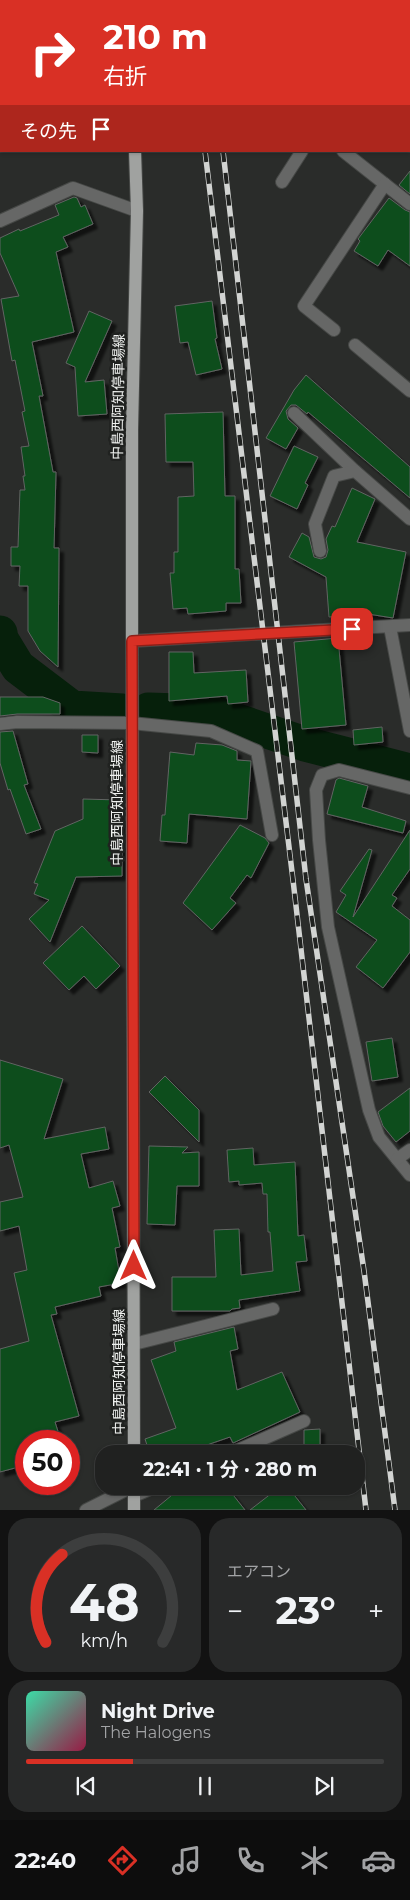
<!DOCTYPE html>
<html lang="ja">
<head>
<meta charset="utf-8">
<style>
  :root { --surface:#202120; --page:#282929; --text:#f1f3f6; --muted:#a2a3a5; --line:#3d3e3e; --accent:#d93025 }
  body { margin:0; font-family:Montserrat,"Noto Sans JP",sans-serif; background:var(--page); color:var(--text); height:100vh; display:flex; flex-direction:column; font-size:19px; white-space:nowrap }
  * { box-sizing:border-box; margin:0 }
  p { font-size:16px; color:var(--muted) }
  .icon { flex:none; width:28px; height:28px; fill:none; stroke:currentColor; stroke-width:2; stroke-linecap:round; stroke-linejoin:round }
  .map { position:relative; height:1510px; overflow:hidden }
  .details { display:flex; flex-direction:column; gap:8px; padding:8px; background:#121212; flex:1 }
  .details>* { flex:none }
  .top-card { position:absolute; left:0px; top:0px; width:410px; height:152px; box-shadow:0 1px 4px #0004,0 0 0 1px var(--line); background:#d93025; color:#fff; overflow:hidden }
  .speed { position:absolute; left:15px; top:1430px; display:flex; gap:10px; font-size:25px; font-weight:700; text-align:center }
  .speed>* { display:grid; place-content:center; width:65px; height:65px; border-radius:50%; background:var(--surface); box-shadow:0 1px 4px #0004,0 0 0 1px var(--line); line-height:1 }
  .speed .limit { border:8px solid #d22; background:#fff; color:#111 }
  .pin { position:absolute; display:grid; place-items:center; width:42px; height:42px; color:#fff; margin:-21px; border-radius:10px; box-shadow:0 2px 8px #0006 }
  .me { position:absolute; width:55px; margin:-28px; rotate:0deg; stroke-linejoin:round; filter:drop-shadow(0 0 4px #0008) }
  .turn { display:flex; align-items:center; gap:18px; height:105px; padding:0 20px; font-size:22px }
  .turn .icon { width:65px; height:65px; stroke-width:2.5 }
  .turn b { display:block; font-size:35px; line-height:42px }
  .then { display:flex; align-items:center; height:48px; padding:0 20px; background:#0003; gap:10px; font-size:19px }
  .big { font-size:38px; font-weight:700; line-height:1.1 }
  .details .card { flex:1; display:flex; flex-direction:column; justify-content:center; gap:8px; min-width:0; padding:0 18px; border-radius:20px; background:var(--page) }
  .details .dial { align-items:center; gap:0 }
  .dial svg { height:130px; overflow:visible; fill:none; stroke:var(--line); stroke-width:7; stroke-linecap:round; text-anchor:middle }
  .dial text { fill:var(--text); stroke:none }
  .song { display:flex; align-items:center; gap:15px }
  .cover { width:60px; height:60px; border-radius:8px; background:linear-gradient(135deg,hsl(160 70% 55%),hsl(340 70% 35%)) }
  .played { height:5px; border-radius:2px; background:linear-gradient(90deg,var(--accent) 30%,var(--line) 30%) }
  .keys { display:flex; justify-content:space-around; direction:ltr }
  .heat { display:flex; justify-content:space-between; align-items:center; font-size:28px; direction:ltr }
  .details .tiles { flex:1; display:grid; gap:8px; grid-template-columns:1fr 1fr }
  .card:last-child { grid-column:span 2 }
  .trip { position:absolute; left:95px; top:1445px; width:270px; height:50px; border-radius:20px; background:var(--surface); box-shadow:0 1px 4px #0004,0 0 0 1px var(--line); font-weight:700; line-height:50px; text-align:center }
  .tabs { display:flex; height:80px; justify-content:space-around; align-items:center; background:#0d0d0d; color:var(--muted) }
  .tabs .icon { width:35px; height:35px }
  .tabs .selected { color:var(--accent) }
  .tabs b { font-size:22px; color:var(--text) }
  .map>svg:first-child { display:block }
</style>
</head>
<body>
<div class="map">
<svg width="410" height="1510" viewBox="0 0 410 1510">
  <defs>
    <filter id="shadow"><feDropShadow dx="4.5" dy="4.5" stdDeviation="1" flood-color="#0009"/></filter>
  </defs>
  <rect width="100%" height="100%" fill="#2a2c2a"/>
  <g fill="none" stroke-linecap="round" stroke-linejoin="round">
    <!-- river -->
    <g stroke="#06200b" stroke-width="35">
      <polyline points="0,633 1,639 18,667 72,708 122,711"/>
      <polyline points="148,710 211,712 305,744 410,771"/>
    </g>
  </g>
  <!-- building -->
  <g fill="#074e1d" stroke="#626462" filter="url(#shadow)">
    <polygon points="410,171 410,194 399,185"/>
    <polygon points="74,197 77,198 81,207 85,205 93,224 63,237 68,247 56,252 74,332 32,342 43,396 39,396 53,472 56,472 54,548 59,548 58,667 40,651 28,631 28,586 19,586 20,566 11,566 11,547 18,547 20,490 25,490 23,476 25,476 21,447 29,446 22,412 25,411 15,360 12,361 1,299 19,296 0,253 0,238 19,229 20,231 59,215 55,205"/>
    <polygon points="389,198 405,210 410,212 410,266 388,250 378,266 354,251 360,241 358,239"/>
    <polygon points="212,301 217,338 215,339 222,369 196,375 188,342 180,343 175,306"/>
    <polygon points="89,311 112,321 85,382 104,380 107,414 78,416 75,367 66,363"/>
    <polygon points="306,375 410,467 410,498 308,412 307,414 296,405 291,405 286,411 288,419 298,428 286,449 266,438 294,390"/>
    <polygon points="223,412 225,496 235,496 235,569 239,569 241,603 226,603 226,611 188,614 187,608 173,609 170,573 174,573 174,552 178,552 178,497 194,496 193,462 166,462 165,414"/>
    <polygon points="294,446 318,457 305,483 308,485 297,509 270,496"/>
    <polygon points="352,488 375,499 357,542 406,552 393,618 368,614 329,617 326,577 289,557 302,533 309,537 314,557 321,559 326,557 328,550 326,539 332,526 335,527"/>
    <polygon points="338,638 346,725 302,729 294,642"/>
    <polygon points="169,652 193,652 194,673 246,670 248,702 228,704 227,696 169,701"/>
    <polygon points="0,697 43,697 60,703 60,714 17,714 0,716"/>
    <polygon points="382,727 383,742 354,745 353,730"/>
    <polygon points="13,731 28,784 24,785 41,829 26,834 10,789 8,790 0,763 0,732"/>
    <polygon points="82,735 98,735 98,753 82,752"/>
    <polygon points="196,743 222,745 237,751 237,760 251,761 247,819 189,814 187,843 160,841 162,815 165,815 170,752 194,755"/>
    <polygon points="339,778 368,786 362,807 406,821 403,833 327,814 336,780"/>
    <polygon points="83,799 119,800 119,821 122,821 122,876 76,877 50,942 29,919 49,900 34,894 38,884 34,883 55,831 83,819"/>
    <polygon points="240,825 265,838 269,843 251,878 247,875 230,898 236,903 212,930 183,903"/>
    <polygon points="410,830 410,869 392,895 397,898 392,906 410,920 410,952 383,988 356,967 377,940 336,912 346,895 340,891 369,849 372,850 353,917"/>
    <polygon points="82,926 120,966 96,989 84,976 69,990 43,963"/>
    <polygon points="392,1038 398,1077 372,1081 366,1042"/>
    <polygon points="0,1060 63,1079 44,1139 105,1127 109,1149 81,1154 89,1188 113,1181 120,1206 112,1208 120,1247 115,1248 121,1283 99,1287 101,1296 55,1307 57,1314 51,1315 79,1416 55,1422 61,1441 26,1441 26,1465 0,1472 0,1349 29,1341 14,1273 27,1270 19,1226 0,1231 0,1202 23,1197 9,1145 0,1148"/>
    <polygon points="165,1076 199,1110 199,1142 149,1092"/>
    <polygon points="410,1088 410,1131 396,1142 383,1126 378,1112"/>
    <polygon points="149,1146 188,1147 182,1153 199,1152 199,1186 177,1186 175,1225 147,1224"/>
    <polygon points="253,1148 254,1165 295,1162 298,1236 304,1235 307,1261 296,1262 300,1291 239,1300 240,1308 232,1309 230,1311 172,1311 172,1277 216,1277 214,1230 239,1229 241,1275 273,1271 270,1232 268,1232 267,1194 263,1194 262,1183 239,1185 239,1181 229,1182 227,1150"/>
    <polygon points="234,1327 238,1349 230,1351 237,1390 282,1372 300,1412 233,1443 230,1437 198,1448 200,1454 150,1454 145,1439 176,1428 151,1360 176,1351 174,1342"/>
    <polygon points="320,1429 320,1454 304,1454 304,1430"/>
    <polygon points="183,1486 226,1486 245,1510 154,1510"/>
    <polygon points="267,1486 287,1486 306,1510 250,1510 272,1493"/>
  </g>
  <g fill="none" stroke-linecap="round" stroke-linejoin="round">
    <!-- minor casing -->
    <g stroke="#464846" stroke-width="14">
      <g id="minor">
        <polyline points="278,1 279,0"/>
        <polyline points="396,1 397,0"/>
        <polyline points="409,81 410,82"/>
        <polyline points="343,151 410,204"/>
        <polyline points="282,182 302,151"/>
        <polyline points="0,221 73,188 137,211"/>
        <polyline points="334,330 304,306 385,184"/>
        <polyline points="355,345 410,391"/>
        <polyline points="294,413 355,471"/>
        <polyline points="320,551 315,524 334,476 355,471 410,519"/>
        <polyline points="390,627 410,731"/>
        <polyline points="132,641 410,625"/>
        <polyline points="0,724 17,722 131,723 211,731 257,751 272,835"/>
        <polyline points="410,788 339,770 322,775 316,790 319,840 328,927 369,1110 379,1137 410,1175"/>
        <polyline points="397,1159 410,1150"/>
        <polyline points="134,1344 273,1309"/>
        <polyline points="229,1454 304,1421"/>
        <polyline points="134,1496 157,1486"/>
        <polyline points="86,1510 134,1486"/>
      </g>
    </g>
    <!-- major casing -->
    <g stroke="#464846" stroke-width="14">
      <g id="major">
        <polyline points="125,0 126,1"/>
        <polyline points="134,1454 132,641 132,430 137,211 135,151"/>
        <polyline points="134,1486 134,1510"/>
      </g>
    </g>
    <!-- minor -->
    <use href="#minor" stroke="#666766" stroke-width="12"/>
    <!-- major -->
    <use href="#major" stroke="#a0a2a0" stroke-width="12"/>
    <!-- rail casing -->
    <g stroke="#d2d4d2" stroke-width="5.5">
      <g id="rail">
        <polyline points="187,0 187,1"/>
        <polyline points="206,0 206,1"/>
        <polyline points="205,151 293,880 366,1510"/>
        <polyline points="223,151 306,879 364,1271 395,1510"/>
      </g>
    </g>
    <!-- rail -->
    <use href="#rail" stroke="#202220" stroke-width="4" stroke-dasharray="11" stroke-linecap="butt"/>
  </g>
  <g fill="none" stroke-linecap="round" stroke-linejoin="round">
    <!-- route casing -->
    <g stroke="#8d1f18" stroke-width="12">
      <polyline id="route" points="134,1266 132,641 352,629"/>
    </g>
    <!-- route -->
    <use href="#route" stroke="#d93025" stroke-width="9"/>
  </g>
  <g text-anchor="middle" dominant-baseline="central" stroke-width="5" stroke-linejoin="round" paint-order="stroke">
    <!-- street labels -->
    <g font-size="14" fill="#eff1ef" stroke="#202220">
      <text transform="translate(118 397) rotate(-89)">中島西阿知停車場線</text>
      <text transform="translate(117 803) rotate(-90)">中島西阿知停車場線</text>
      <text transform="translate(119 1372) rotate(-90)">中島西阿知停車場線</text>
    </g>
  </g>
</svg>
<div class="speed"><div class="limit">50</div></div>
<div class="pin" style="left:352px;top:629px;background:#d93025"><svg class="icon" aria-label="arrive" viewBox="0 0 24 24"><path d="M6 21V4h12l-3 4 3 4H6"/></svg></div>
<svg class="me" style="left:134px;top:1266px" viewBox="-20 -20 40 40"><path d="M0-17L14 15 0 8-14 15z" fill="#d93025" stroke="#fff" stroke-width="4"/></svg>
<div class="trip">22:41 · 1 分 · 280 m</div>
<div class="top-card">
<div class="turn"><svg class="icon" aria-label="right" viewBox="0 0 24 24"><path d="M7 20v-9h11M14 6l5 5-5 5"/></svg><div><b>210 m</b>右折</div></div>
<div class="then">その先<svg class="icon" aria-label="arrive" viewBox="0 0 24 24"><path d="M6 21V4h12l-3 4 3 4H6"/></svg></div>
</div>
</div>
<section class="details">
<div class="tiles">
<div class="card dial"><svg viewBox="0 0 100 80">
<path d="M14 69A42 42 0 1 1 86 69"/>
<path d="M14 69A42 42 0 0 1 24 15" stroke="#d93025"/>
<text x="50" y="56" font-size="32" font-weight="700">48</text>
<text x="50" y="72" font-size="11">km/h</text>
</svg></div>
<div class="card"><p>エアコン</p>
<div class="heat"><a>−</a><b class="big">23°</b><a>+</a></div>
</div>
<div class="card">
<div class="song"><i class="cover"></i><div><b>Night Drive</b><p>The Halogens</p></div></div>
<div class="played"></div>
<div class="keys"><svg class="icon" aria-label="previous" viewBox="0 0 24 24"><path d="M18 5L8 12l10 7zM5 5v14"/></svg><svg class="icon" aria-label="pause" viewBox="0 0 24 24"><path d="M8 5v14M16 5v14"/></svg><svg class="icon" aria-label="next" viewBox="0 0 24 24"><path d="M6 5l10 7-10 7zM19 5v14"/></svg></div>
</div>
</div>
</section>
<nav class="tabs">
<b>22:40</b>
<svg class="icon selected" aria-label="directions" viewBox="0 0 24 24"><path d="M12 3l9 9-9 9-9-9zM9 14v-3h6M13 9l2 2-2 2"/></svg>
<svg class="icon" aria-label="music" viewBox="0 0 24 24"><path d="M9 18V5l10-2v13"/><circle cx="6" cy="18" r="3"/><circle cx="16" cy="16" r="3"/></svg>
<svg class="icon" aria-label="phone" viewBox="0 0 24 24"><path d="M5 4h4l2 5-3 2q2 4 5 5l2-3 5 2v4C11 20 4 13 5 4z"/></svg>
<svg class="icon" aria-label="climate" viewBox="0 0 24 24"><path d="M12 3v18M4 7l16 10M4 17L20 7"/></svg>
<svg class="icon" aria-label="car" viewBox="0 0 24 24"><path d="M5 17H2v-5l4-1 3-4h7l3 4 3 1v5h-3M9 17h6M6 11h13"/><circle cx="7" cy="17" r="2"/><circle cx="17" cy="17" r="2"/></svg>
</nav>
</body>
</html>
